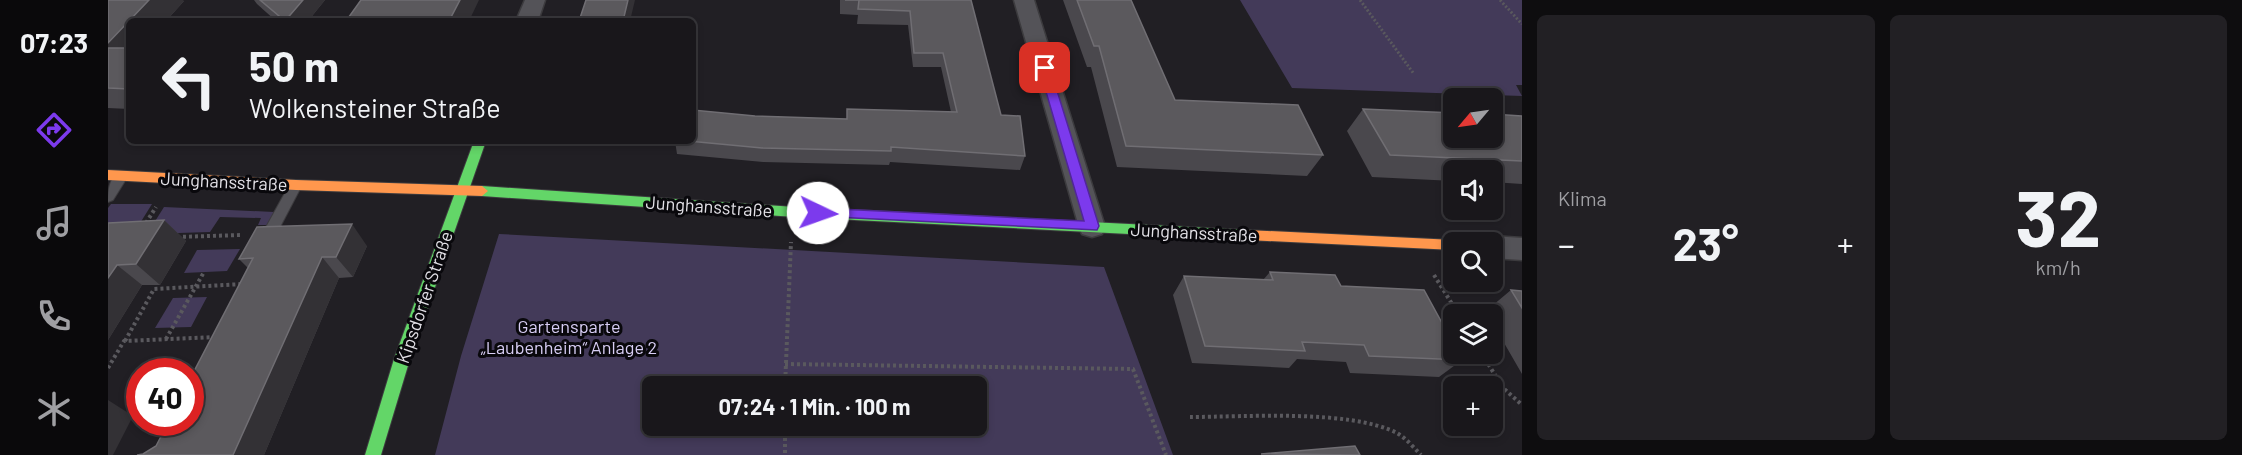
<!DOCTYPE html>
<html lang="de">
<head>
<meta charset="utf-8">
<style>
  :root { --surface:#19171b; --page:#222024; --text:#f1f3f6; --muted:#9f9fa3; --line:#37363a; --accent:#7c3aed }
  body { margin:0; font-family:Barlow,sans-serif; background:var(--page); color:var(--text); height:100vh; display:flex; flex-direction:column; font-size:22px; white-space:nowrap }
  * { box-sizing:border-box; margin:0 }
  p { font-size:20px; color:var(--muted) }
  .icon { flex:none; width:33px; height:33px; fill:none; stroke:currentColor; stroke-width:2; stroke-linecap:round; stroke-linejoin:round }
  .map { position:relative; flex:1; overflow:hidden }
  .panel { display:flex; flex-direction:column; gap:15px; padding:15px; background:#0e0d0f; width:720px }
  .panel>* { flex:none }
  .top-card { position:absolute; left:18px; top:18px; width:570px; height:126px; border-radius:9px; box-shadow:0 3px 9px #0003,0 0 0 2px var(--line); background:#19171b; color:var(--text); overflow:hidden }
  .needle { width:39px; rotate:241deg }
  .controls { position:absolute; left:1335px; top:88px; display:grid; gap:12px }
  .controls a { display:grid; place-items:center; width:60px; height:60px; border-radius:9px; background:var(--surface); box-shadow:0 3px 9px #0003,0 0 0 2px var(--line); font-size:30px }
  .speed { position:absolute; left:18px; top:358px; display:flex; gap:12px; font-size:30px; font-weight:700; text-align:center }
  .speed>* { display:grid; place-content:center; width:78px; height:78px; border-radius:50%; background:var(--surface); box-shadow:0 3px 9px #0003,0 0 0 2px var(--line); line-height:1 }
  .speed .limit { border:9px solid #d22; background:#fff; color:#111 }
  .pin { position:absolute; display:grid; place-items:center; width:51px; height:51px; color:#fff; margin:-26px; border-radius:12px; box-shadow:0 3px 9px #0006 }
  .me { position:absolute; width:66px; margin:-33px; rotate:93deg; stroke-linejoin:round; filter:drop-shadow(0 0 4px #0008) }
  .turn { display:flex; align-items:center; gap:21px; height:126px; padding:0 24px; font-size:27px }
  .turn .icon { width:78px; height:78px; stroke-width:2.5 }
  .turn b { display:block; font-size:42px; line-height:51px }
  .big { font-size:45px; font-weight:700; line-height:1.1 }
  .panel .tile { flex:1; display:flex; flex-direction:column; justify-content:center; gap:9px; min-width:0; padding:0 21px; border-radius:9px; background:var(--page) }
  .panel .dial { align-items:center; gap:0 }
  .dial b { font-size:78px; line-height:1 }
  .heat { display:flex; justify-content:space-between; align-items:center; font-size:33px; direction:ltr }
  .panel .tiles { flex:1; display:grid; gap:15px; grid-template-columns:repeat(2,1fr) }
  .trip { position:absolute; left:534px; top:376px; width:345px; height:60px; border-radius:9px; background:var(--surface); box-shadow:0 3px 9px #0003,0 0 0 2px var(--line); font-weight:700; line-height:60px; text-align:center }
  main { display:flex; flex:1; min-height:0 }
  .tab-bar { display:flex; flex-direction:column; width:108px; justify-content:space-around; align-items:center; background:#0a090b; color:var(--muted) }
  .tab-bar .icon { width:42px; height:42px }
  .tab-bar .on { color:var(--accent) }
  .tab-bar b { font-size:27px; color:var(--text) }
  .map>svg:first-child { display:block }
</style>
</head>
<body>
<main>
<nav class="tab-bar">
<b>07:23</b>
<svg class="icon on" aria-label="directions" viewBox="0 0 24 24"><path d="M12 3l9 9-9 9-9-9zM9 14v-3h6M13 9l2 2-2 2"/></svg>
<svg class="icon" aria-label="music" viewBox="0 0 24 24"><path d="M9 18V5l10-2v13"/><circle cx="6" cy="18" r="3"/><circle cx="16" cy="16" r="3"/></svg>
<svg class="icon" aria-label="phone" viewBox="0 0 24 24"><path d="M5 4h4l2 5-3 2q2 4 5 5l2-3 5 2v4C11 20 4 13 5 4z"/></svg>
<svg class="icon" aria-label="climate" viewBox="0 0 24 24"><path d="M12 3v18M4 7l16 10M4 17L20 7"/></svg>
</nav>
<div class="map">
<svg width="1414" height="455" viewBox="0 0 1414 455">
  <rect width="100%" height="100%" fill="#211f24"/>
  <!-- green -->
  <g fill="#433a59" fill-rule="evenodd">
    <polygon points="1132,0 1414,0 1414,85 1408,85 1414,96 1184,88"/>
    <polygon points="3,204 44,204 19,244 0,245 0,208"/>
    <polygon points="56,207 166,212 160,225 150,225 153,218 112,217 102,232 39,234"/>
    <path d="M391 234 996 267 1065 455H327L353 356ZM544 387H868V426H544Z"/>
    <polygon points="132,249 119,271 76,273 89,250"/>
    <polygon points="99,297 83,327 47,328 65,298"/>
  </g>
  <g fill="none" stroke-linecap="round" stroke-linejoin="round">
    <!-- lane casing -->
    <g stroke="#3c3b3e" stroke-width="2">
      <g id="lane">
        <path d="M14 171 20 176 5 200 0 202C0 190 1 176 14 171Z"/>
        <polygon points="188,180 194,185 162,246 152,246 150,242 152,238 183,182"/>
      </g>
    </g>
    <!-- street casing -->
    <g stroke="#3c3b3e" stroke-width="3">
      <g id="street">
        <polygon points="417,0 437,0 430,21 408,21"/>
        <polygon points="906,0 926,0 997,227 994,234 984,237 974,234 971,227"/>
        <polygon points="1384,236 1414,238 1414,260 1384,258 1384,243 1372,243 1374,239"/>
      </g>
    </g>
    <!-- fast casing -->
    <g stroke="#3c3b3e" stroke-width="2">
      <g id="fast">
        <polygon points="366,141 378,141 302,359 273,455 257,455 286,359"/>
        <polygon points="374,186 687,207 1139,230 1144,231 1146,235 1144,239 1139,240 687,217 374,196 368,191"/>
      </g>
    </g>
    <!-- slow casing -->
    <g stroke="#3c3b3e" stroke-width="2">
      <g id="slow">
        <polygon points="0,170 188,180 374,186 380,191 374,196 188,190 0,180"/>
        <polygon points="1139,230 1346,240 1352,243 1346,243 1346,250 1139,240 1134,239 1132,235 1134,231"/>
      </g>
    </g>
    <!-- path-far1 -->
    <g stroke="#5a595e" stroke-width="3" stroke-dasharray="2 2" stroke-linecap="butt">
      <polyline points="1252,0 1306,74"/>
      <polyline points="1392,0 1414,24"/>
    </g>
    <!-- path -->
    <g stroke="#5a595e" stroke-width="4" stroke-dasharray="3 3" stroke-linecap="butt">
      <polyline points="38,223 48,207"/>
      <polyline points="69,237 133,235"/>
      <polyline points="1326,275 1351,315"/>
      <polyline points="58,339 96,272"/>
      <polyline points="17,341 46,289 135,284"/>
      <polyline points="1374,354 1395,388 1414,405"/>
      <polyline points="677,364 1025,369 1058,455"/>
      <polyline points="0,368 16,341 109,337"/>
      <polyline points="677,387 683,242"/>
      <path d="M1082 417C1138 417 1241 409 1289 433 1298 438 1306 448 1313 455"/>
      <polyline points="677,426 677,455"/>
    </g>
    <!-- lane -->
    <use href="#lane" fill="#545358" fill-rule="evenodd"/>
    <!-- street -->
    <use href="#street" fill="#545358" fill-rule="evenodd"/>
    <!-- fast -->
    <use href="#fast" fill="#63d668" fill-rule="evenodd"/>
    <!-- slow -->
    <use href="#slow" fill="#ff974d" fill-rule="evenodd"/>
  </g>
  <!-- wall -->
  <g fill="#4a484d">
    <polygon points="0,0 76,1 58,21 21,21 21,109 0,108"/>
    <polygon points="146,0 217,0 200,21 168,21 149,4"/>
    <polygon points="732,0 863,0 893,115 917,156 912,170 782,162 781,165 655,162 569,154 567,141 585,141 647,116 739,119 843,112 833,67 805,67 800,25 749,24 750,15 732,14"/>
    <polygon points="955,0 1023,0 1067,100 1215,155 1199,176 1009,167 983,67 979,67"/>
    <polygon points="1255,109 1414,116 1414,184 1384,182 1384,171 1346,171 1346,181 1264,177 1239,131"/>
    <polygon points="443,141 490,141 489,143 444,143"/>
    <polygon points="56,220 78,241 52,285 34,285 0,340 0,223"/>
    <polygon points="259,246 245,277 231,278 156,455 35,454 48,446 140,268 131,259"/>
    <polygon points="1162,272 1233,286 1354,360 1331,377 1242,373 1238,362 1189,359 1181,368 1084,363 1065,295 1076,276 1155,280"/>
    <polygon points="1403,290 1414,291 1414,374 1384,322 1384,315 1380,315 1378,311"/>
  </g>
  <!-- shaded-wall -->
  <g fill="#333135">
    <polygon points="41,0 75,0 76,1 58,21 21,21 21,61 0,54 0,43"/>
    <polygon points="195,0 217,0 200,21 177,21"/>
    <polygon points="352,0 371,0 361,21 341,21"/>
    <polygon points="520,0 527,0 522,21 515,21"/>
    <polygon points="56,220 78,241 52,285 28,264"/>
    <polygon points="244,224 259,246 245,277 228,257"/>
    <polygon points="214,257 231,278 156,455 125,455"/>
    <polygon points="9,265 34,285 0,340 0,278"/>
    <polygon points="0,400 25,416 5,455 0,455"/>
  </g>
  <!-- building -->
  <g fill="#5b595d" stroke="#706e73" stroke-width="1.5">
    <polygon points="0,0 41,0 0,43"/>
    <polygon points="152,0 195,0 177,21"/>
    <polygon points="253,0 352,0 341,21 238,21"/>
    <polygon points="478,0 520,0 515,21 471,21"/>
    <polygon points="737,0 863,0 893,115 912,116 917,156 783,147 783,151 654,148 580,141 585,141 585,110 647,116 739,119 739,109 849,112 835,53 806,53 802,11 750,9 751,0"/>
    <polygon points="969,0 1023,0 1067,100 1190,105 1215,155 1018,146 991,46 986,46"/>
    <polygon points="0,48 21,48 21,89 0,88"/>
    <polygon points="1255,109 1346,113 1346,138 1384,138 1384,114 1414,116 1414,161 1282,155"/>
    <polygon points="56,220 28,264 9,265 0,278 0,223"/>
    <polygon points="244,224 228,257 214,257 125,455 29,455 35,454 48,446 60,423 82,423 82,379 145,258 131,259 149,227"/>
    <polygon points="1162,272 1227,275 1233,286 1316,290 1346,345 1346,354 1350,354 1354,360 1261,356 1256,345 1194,342 1197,351 1097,346 1076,276 1165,280"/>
    <polygon points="1403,290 1414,291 1414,308"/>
    <polygon points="1247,446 1252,455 1153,454"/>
  </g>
  <!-- route -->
  <polygon fill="#7c3aed" stroke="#51269a" stroke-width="1.5" points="937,64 942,68 991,226 989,230 705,216 703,213 710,208 976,221 931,68"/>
  <g text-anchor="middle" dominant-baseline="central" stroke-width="6" stroke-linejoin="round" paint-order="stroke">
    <!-- street labels -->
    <g font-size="18" fill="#e3e1e7" stroke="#09080c">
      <text transform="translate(116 181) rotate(3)">Junghansstraße</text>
      <text transform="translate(601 206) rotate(4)">Junghansstraße</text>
      <text transform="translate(1086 232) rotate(3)">Junghansstraße</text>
      <text transform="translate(316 297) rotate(-71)">Kipsdorfer Straße</text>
    </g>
    <!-- park labels -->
    <g font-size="18" fill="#d8cef5" stroke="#09080c">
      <text x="461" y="326">Gartensparte<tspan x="461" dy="21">„Laubenheim“ Anlage 2</tspan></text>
    </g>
  </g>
</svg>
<div class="controls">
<a><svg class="needle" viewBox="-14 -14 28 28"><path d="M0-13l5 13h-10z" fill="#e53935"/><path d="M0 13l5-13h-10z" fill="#9f9fa3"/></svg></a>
<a><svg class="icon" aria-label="sound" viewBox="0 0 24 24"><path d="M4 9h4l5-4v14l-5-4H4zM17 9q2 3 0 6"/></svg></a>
<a><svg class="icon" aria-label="search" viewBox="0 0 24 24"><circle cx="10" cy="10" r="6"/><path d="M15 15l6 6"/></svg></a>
<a><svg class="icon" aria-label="layers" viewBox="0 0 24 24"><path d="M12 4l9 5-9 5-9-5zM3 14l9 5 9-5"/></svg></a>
<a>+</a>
</div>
<div class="speed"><div class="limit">40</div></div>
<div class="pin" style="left:937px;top:68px;background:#d93025"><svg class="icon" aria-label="arrive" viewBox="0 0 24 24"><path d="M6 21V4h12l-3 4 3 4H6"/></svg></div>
<svg class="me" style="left:710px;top:213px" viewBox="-20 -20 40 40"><circle r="19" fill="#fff"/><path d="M0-13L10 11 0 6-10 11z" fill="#7c3aed"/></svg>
<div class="trip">07:24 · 1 Min. · 100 m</div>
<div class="top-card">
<div class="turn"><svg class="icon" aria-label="left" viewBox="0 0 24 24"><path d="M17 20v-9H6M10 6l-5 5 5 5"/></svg><div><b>50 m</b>Wolkensteiner Straße</div></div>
</div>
</div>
<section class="panel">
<div class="tiles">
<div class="tile"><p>Klima</p>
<div class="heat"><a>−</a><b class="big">23°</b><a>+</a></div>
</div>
<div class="tile dial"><b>32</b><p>km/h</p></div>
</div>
</section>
</main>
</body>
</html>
